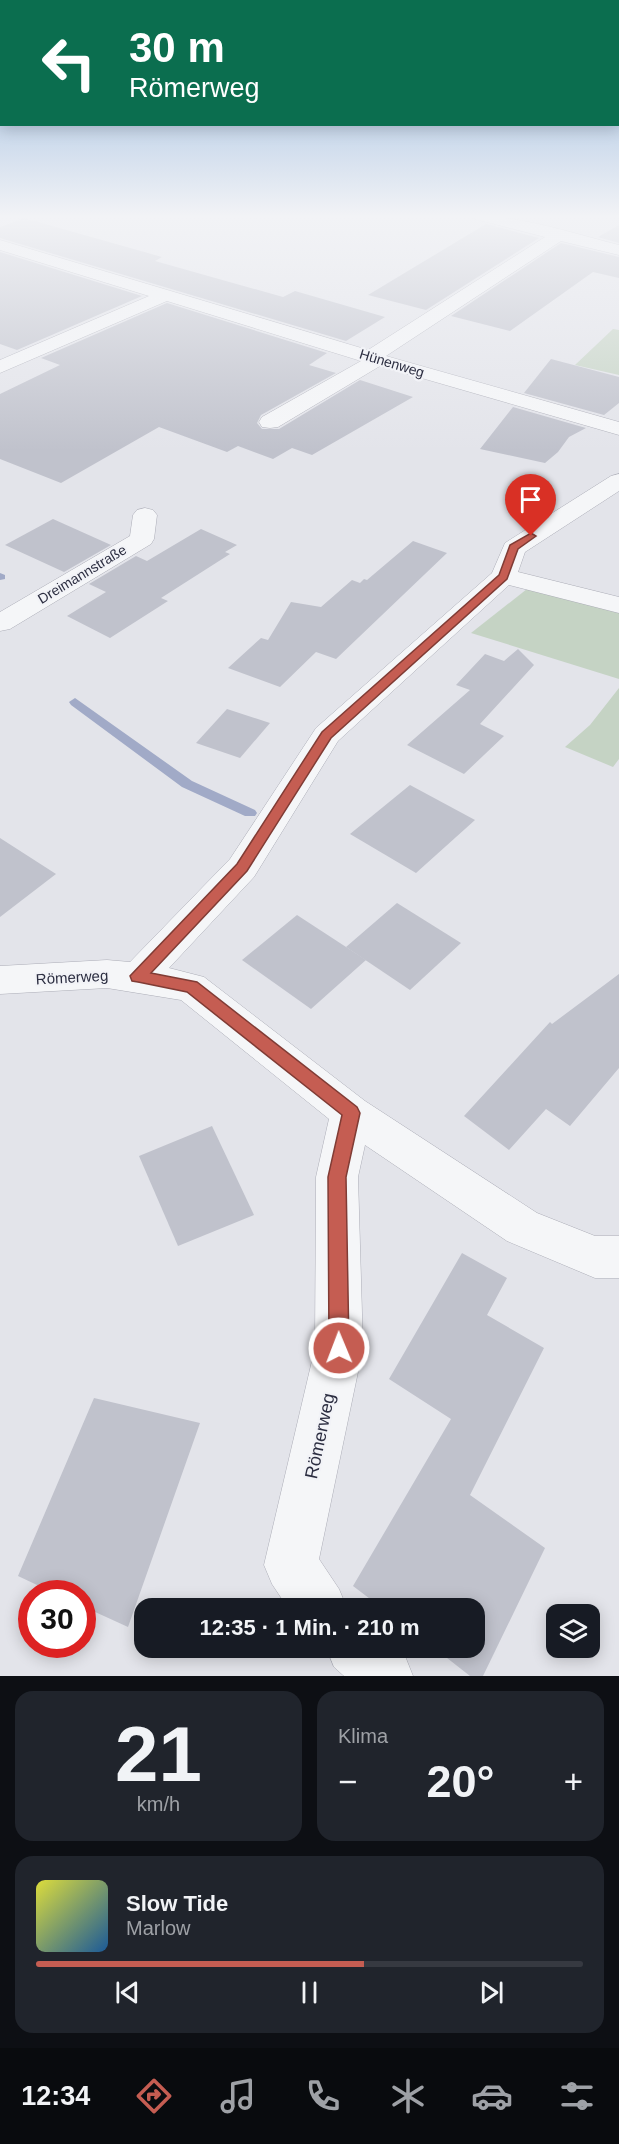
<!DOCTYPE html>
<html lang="de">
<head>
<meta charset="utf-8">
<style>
  :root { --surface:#171b24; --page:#20242c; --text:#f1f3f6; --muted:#9ea1a6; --line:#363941; --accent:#c55d52 }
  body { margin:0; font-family:Arial,sans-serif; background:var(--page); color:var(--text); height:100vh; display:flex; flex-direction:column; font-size:22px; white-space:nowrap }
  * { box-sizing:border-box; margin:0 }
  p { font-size:20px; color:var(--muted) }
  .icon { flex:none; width:33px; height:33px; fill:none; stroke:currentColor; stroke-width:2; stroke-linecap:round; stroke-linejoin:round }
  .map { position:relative; height:1676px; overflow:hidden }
  .sheet { display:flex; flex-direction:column; gap:15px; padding:15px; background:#0d0f14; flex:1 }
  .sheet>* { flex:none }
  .top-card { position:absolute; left:0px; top:0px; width:620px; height:126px; box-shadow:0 3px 15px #0003; background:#0b6e4f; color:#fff; overflow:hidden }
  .buttons { position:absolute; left:546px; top:1604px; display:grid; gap:12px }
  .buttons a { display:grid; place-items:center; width:54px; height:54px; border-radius:12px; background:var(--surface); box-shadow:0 3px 15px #0003; font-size:30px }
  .speed { position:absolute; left:18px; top:1580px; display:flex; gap:12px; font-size:30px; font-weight:700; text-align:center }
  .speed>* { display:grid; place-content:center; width:78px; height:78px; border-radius:50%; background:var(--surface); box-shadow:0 3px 15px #0003; line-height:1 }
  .speed .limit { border:9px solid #d22; background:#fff; color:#111 }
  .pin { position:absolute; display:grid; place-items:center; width:51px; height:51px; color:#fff; margin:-62px -26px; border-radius:50% 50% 50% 0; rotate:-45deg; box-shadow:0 0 6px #0007 }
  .pin .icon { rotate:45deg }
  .me { position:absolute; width:66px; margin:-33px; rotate:359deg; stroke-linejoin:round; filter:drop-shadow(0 0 4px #0008) }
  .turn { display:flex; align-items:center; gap:21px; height:126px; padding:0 30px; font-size:27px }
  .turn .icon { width:78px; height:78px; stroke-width:2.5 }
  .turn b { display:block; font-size:42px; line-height:51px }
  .big { font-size:45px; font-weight:700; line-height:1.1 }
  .sheet .card { flex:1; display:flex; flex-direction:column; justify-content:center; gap:9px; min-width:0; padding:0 21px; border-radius:18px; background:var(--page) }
  .sheet .dial { align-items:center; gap:0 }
  .dial b { font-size:78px; line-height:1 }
  .song { display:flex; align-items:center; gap:18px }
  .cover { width:72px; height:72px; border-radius:9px; background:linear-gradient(135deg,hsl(60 70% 55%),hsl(210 70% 35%)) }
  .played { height:6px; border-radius:3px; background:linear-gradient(90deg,var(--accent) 60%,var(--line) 60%) }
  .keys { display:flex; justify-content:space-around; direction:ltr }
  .heat { display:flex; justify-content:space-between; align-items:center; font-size:33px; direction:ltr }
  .sheet .tiles { flex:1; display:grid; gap:15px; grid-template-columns:1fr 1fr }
  .card:last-child { grid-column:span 2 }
  .trip { position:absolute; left:134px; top:1598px; width:351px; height:60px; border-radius:18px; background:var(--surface); box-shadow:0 3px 15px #0003; font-weight:700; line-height:60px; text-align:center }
  .tabs { display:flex; height:96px; justify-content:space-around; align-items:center; background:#090b0e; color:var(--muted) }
  .tabs .icon { width:42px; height:42px }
  .tabs .active { color:var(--accent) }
  .tabs b { font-size:27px; color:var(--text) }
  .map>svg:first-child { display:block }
</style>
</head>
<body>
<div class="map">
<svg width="619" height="1676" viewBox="0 0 619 1676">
  <rect width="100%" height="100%" fill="#e3e4ea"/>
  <!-- green -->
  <g fill="#c5d3c4">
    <polygon points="613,329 619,330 619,375 575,365"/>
    <polygon points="527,589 619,613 619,679 471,633"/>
    <polygon points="619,688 619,759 613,767 565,747 590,725"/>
  </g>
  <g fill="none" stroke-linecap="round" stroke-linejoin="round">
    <!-- stream -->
    <g fill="#a1aac7" fill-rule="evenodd">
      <polygon points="0,573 5,575 5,579 0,580"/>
      <polygon points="75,698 192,781 255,810 257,813 255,816 245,816 182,787 71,705 69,702"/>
    </g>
  </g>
  <!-- building -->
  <g fill="#c0c2cc">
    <polygon points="24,218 162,257 155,261 283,297 295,291 385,317 346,341 0,238 0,227"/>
    <polygon points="486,224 539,238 426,310 368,295"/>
    <polygon points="619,225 619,243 598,237"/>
    <polygon points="561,243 619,257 619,278 593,272 510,331 451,316"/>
    <polygon points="0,252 142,296 17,350 0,344"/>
    <polygon points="167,303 327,353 309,365 336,373 261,415 257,423 262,429 279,429 360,380 413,397 312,455 292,448 273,459 238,446 227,452 159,427 61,483 0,459 0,394 60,365 41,358"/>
    <polygon points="551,359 619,377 619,403 604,415 524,393"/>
    <polygon points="513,407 586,428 569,437 558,452 545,463 480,449"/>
    <polygon points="53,519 111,545 64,572 5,545"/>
    <polygon points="201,529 237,545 225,552 230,554 161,598 168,601 110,638 67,616 106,592 89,584 136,556 147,561"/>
    <polygon points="413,541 447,553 336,659 316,652 280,687 228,668 261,638 268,640 291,602 321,607 352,580 360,583 364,579 367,580"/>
    <polygon points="518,649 534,665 480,724 504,736 464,774 407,745 470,690 456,685 485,654 504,661"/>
    <polygon points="227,709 270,723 240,758 196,743"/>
    <polygon points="410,785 475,820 416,873 350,834"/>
    <polygon points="0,838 56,874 0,917"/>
    <polygon points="397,903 461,943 410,990 346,947"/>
    <polygon points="297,915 366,960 311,1009 242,960"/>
    <polygon points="619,974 619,1068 570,1126 546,1109 509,1150 464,1116 550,1022 552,1024"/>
    <polygon points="212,1126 254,1215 178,1246 139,1156"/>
    <polygon points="462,1253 507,1278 487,1315 544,1348 470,1495 545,1548 483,1676 470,1676 433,1647 474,1647 474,1608 382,1608 353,1586 451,1419 389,1379"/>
    <polygon points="94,1398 200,1423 128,1627 82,1606 82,1593 54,1593 18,1576"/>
  </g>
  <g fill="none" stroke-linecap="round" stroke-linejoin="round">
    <!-- minor casing -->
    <g stroke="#acadb7" stroke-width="1">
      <g id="minor">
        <path d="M473 216C523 216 571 233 619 245V255L561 241 386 356 619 422V435L380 366 278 427 270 428 262 427 259 422 262 417 361 361 167 301 0 373V360L149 296 0 250V240L368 350 545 237 475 219Z"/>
        <polygon points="619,474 619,491 525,552 518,572 619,597 619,613 509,585 338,741 254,877 169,968 204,977 365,1101 537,1213 595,1236 619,1236 619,1278 595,1278 507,1241 365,1145 358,1177 363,1348 319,1559 339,1589 347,1608 288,1608 272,1584 264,1565 315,1348 316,1177 329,1119 181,1000 107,988 0,994 0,966 107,960 130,962 230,859 316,728 492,573 505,543 611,476"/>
        <polygon points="145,508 153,510 157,515 154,539 151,544 10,629 0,631 0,612 130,536 133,515 137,510"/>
        <polygon points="326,1647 395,1647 405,1656 413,1676 344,1676 334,1667"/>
      </g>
    </g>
    <!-- minor -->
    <use href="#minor" fill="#f5f6f8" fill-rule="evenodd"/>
  </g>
  <!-- sky -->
  <linearGradient id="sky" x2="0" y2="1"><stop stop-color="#8bb0db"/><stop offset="0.48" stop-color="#f2f3f6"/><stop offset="1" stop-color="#f2f3f6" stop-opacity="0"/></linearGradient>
  <rect width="619" height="451" fill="url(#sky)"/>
  <!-- route -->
  <polygon fill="#c55d52" stroke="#803c35" stroke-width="1.5" points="531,533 536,536 518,549 507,579 331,738 247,871 151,973 197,982 357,1107 360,1113 346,1177 349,1348 346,1355 339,1358 332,1355 329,1348 328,1177 342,1115 187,992 138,982 132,981 130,976 237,864 322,732 499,575 510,545"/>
  <g text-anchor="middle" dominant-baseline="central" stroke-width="4.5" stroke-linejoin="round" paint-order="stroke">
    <!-- far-street labels -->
    <g font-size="14" fill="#2c2e41" stroke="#f2f3f7">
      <text transform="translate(392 363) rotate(17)">Hünenweg</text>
      <text transform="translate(82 574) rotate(-31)">Dreimannstraße</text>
    </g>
    <!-- street labels -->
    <g font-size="15" fill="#2c2e41" stroke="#f2f3f7">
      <text transform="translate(72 977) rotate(-3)">Römerweg</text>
    </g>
    <!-- near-street labels -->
    <g font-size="18" fill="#2c2e41" stroke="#f2f3f7">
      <text transform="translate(320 1436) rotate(-78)">Römerweg</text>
    </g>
  </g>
</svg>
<div class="buttons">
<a><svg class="icon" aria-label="layers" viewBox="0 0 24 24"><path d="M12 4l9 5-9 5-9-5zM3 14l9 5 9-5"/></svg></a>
</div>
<div class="speed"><div class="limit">30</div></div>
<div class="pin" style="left:531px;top:536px;background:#d93025"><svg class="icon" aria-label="arrive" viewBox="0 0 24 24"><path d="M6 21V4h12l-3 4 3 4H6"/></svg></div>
<svg class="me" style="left:339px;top:1348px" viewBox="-20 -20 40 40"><circle r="17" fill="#c55d52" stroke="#fff" stroke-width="3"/><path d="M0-11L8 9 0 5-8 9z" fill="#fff"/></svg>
<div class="trip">12:35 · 1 Min. · 210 m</div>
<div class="top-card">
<div class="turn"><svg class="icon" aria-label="left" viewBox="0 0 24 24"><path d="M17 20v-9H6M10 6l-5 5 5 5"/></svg><div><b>30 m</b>Römerweg</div></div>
</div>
</div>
<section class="sheet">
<div class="tiles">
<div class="card dial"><b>21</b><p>km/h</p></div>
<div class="card"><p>Klima</p>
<div class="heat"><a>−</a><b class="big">20°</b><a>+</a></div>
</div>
<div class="card">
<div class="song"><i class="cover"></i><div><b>Slow Tide</b><p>Marlow</p></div></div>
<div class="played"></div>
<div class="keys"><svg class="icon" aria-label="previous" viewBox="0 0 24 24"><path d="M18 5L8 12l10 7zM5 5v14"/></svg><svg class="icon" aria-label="pause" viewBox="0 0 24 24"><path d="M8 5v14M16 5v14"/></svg><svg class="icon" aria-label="next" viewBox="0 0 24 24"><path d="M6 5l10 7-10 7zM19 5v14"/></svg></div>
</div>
</div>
</section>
<nav class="tabs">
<b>12:34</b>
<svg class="icon active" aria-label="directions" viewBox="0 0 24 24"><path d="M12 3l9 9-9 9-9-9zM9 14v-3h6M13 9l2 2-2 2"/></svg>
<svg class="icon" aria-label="music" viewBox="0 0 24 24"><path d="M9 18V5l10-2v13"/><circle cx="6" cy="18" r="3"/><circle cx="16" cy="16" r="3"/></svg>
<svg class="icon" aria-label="phone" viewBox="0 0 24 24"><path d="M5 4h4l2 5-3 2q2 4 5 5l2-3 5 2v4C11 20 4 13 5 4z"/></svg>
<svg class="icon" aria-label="climate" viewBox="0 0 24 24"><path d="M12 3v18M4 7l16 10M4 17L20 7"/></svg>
<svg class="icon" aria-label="car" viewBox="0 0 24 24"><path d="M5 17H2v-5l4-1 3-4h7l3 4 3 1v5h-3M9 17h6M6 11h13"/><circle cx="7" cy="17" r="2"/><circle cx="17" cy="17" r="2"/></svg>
<svg class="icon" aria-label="filters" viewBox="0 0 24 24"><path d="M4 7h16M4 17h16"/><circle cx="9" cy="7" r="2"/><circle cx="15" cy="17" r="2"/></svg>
</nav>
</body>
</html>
